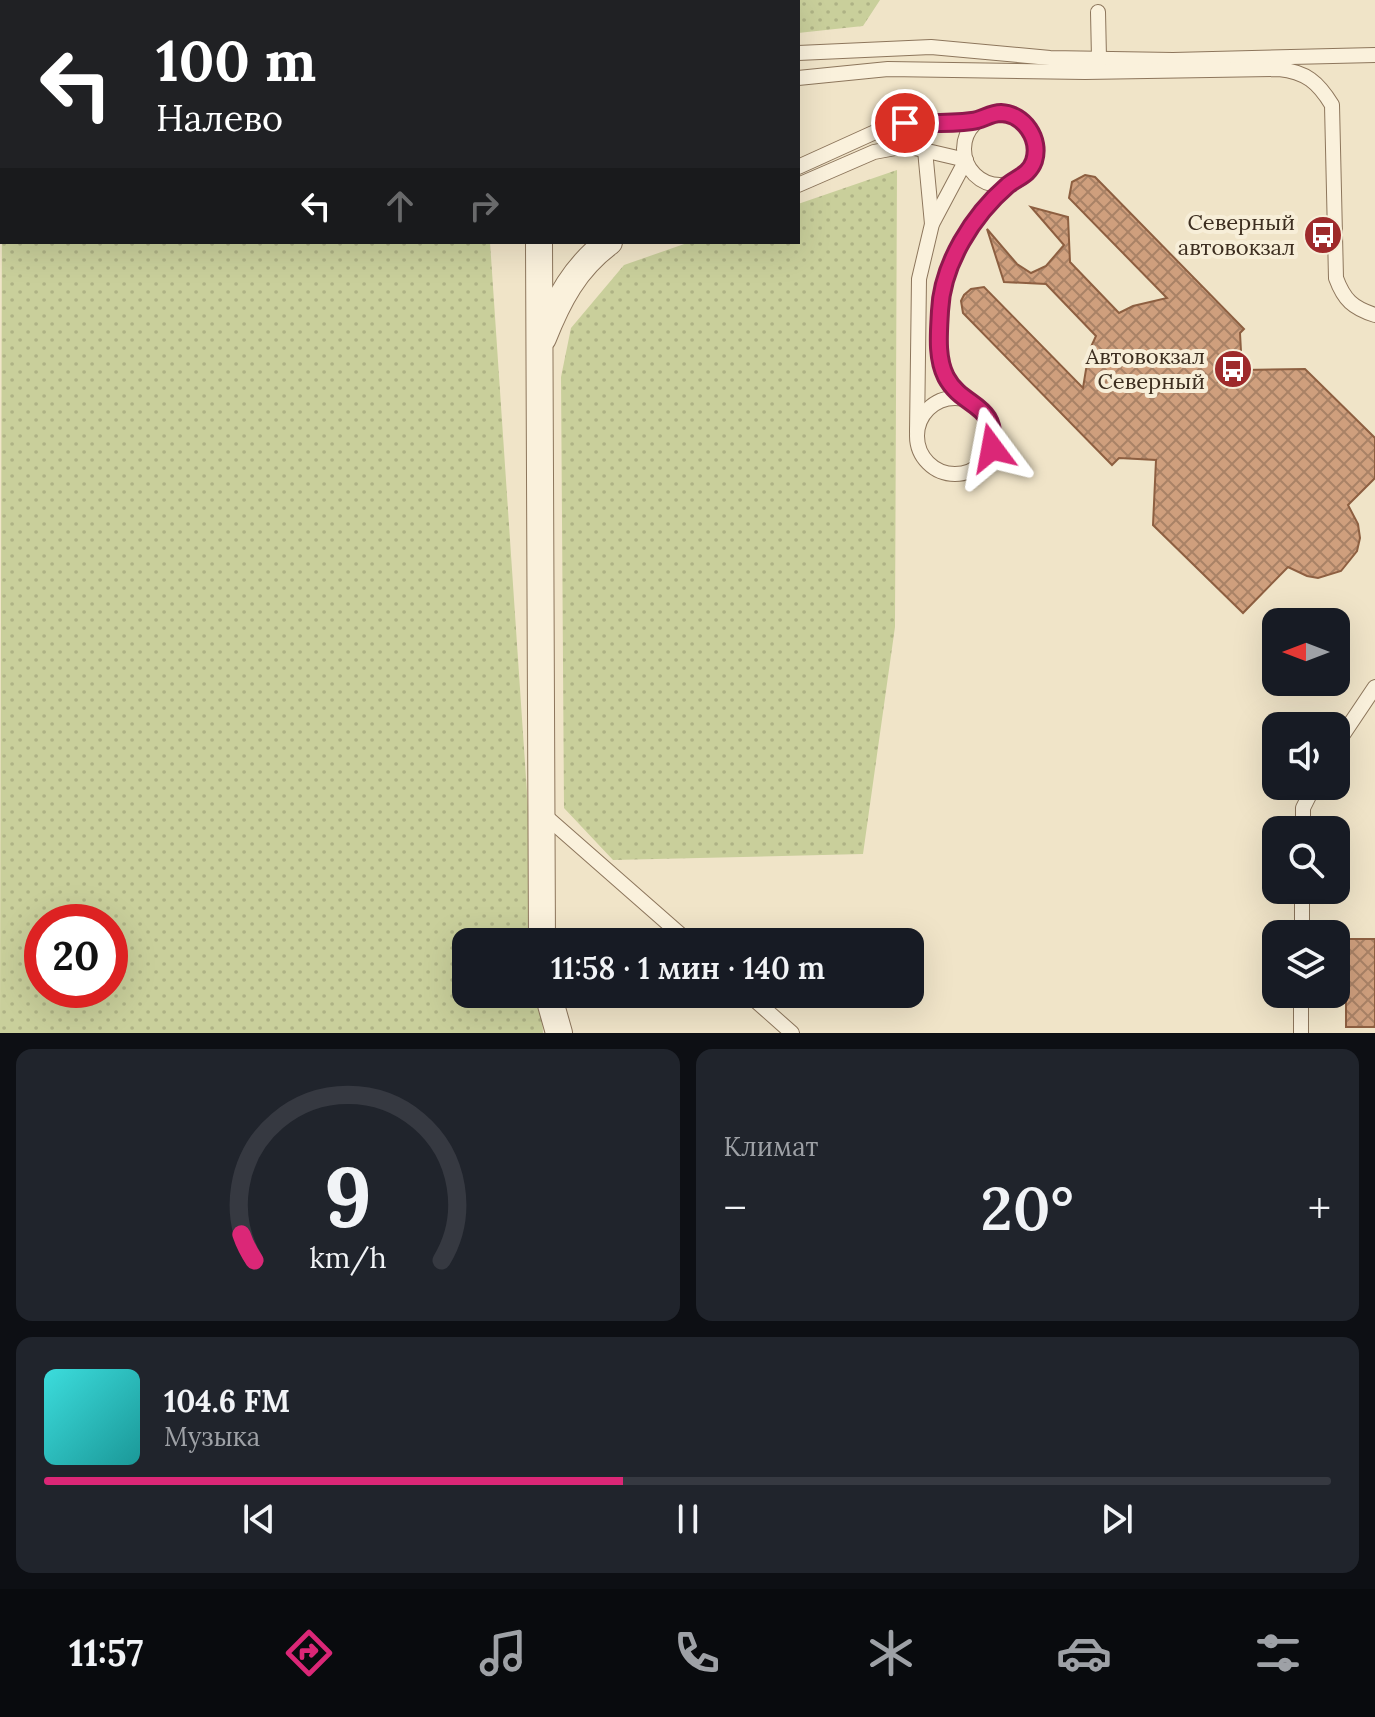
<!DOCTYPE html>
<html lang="ru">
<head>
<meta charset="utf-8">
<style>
  :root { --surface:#171b24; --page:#20242c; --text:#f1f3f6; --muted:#9ea1a6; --line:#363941; --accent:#db2777 }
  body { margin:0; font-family:Lora,serif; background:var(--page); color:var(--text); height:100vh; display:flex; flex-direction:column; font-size:30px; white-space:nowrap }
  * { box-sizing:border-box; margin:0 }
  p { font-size:26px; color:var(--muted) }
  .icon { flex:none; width:44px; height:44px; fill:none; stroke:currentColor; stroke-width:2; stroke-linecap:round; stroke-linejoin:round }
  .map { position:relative; height:1033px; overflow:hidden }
  .details { display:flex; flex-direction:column; gap:16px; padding:16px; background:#0d0f14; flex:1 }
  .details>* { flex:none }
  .hud { position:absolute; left:0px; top:0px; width:800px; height:244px; box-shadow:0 8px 32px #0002; background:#202124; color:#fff; overflow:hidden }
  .needle { width:52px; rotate:270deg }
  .controls { position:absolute; left:1262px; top:608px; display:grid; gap:16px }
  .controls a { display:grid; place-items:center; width:88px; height:88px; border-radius:16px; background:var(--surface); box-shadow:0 8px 32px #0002; font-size:40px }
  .speed { position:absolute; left:24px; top:904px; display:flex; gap:16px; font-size:40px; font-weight:700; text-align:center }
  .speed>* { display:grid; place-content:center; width:104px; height:104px; border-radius:50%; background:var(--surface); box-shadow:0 8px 32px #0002; line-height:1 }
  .speed .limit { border:12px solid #d22; background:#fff; color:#111 }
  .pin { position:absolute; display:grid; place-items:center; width:68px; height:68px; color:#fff; margin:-34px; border:4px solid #fff; border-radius:50%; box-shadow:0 2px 8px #0007 }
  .me { position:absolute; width:88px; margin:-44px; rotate:347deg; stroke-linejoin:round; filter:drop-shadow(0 0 6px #0008) }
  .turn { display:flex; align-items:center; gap:28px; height:168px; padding:0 24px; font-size:36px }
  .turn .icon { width:104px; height:104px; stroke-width:2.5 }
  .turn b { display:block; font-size:56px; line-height:68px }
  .lanes { display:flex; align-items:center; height:76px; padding:0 24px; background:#0003; justify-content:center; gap:40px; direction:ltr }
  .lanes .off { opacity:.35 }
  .big { font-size:60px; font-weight:600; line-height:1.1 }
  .details .tile { flex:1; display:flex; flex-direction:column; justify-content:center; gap:12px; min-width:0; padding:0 28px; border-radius:16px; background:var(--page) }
  .details .dial { align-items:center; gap:0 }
  .dial svg { height:208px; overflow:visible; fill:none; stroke:var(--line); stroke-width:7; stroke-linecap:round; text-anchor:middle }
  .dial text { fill:var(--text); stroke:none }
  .song { display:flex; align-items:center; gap:24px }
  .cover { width:96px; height:96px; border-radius:12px; background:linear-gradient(135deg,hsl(180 70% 55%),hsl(180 70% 35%)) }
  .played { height:8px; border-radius:4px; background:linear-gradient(90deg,var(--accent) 45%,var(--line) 45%) }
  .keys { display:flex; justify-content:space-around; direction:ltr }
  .heat { display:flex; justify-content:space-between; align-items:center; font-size:44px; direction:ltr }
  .details .tiles { flex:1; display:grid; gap:16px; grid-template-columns:1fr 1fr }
  .tile:last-child { grid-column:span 2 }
  .trip { position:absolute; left:452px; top:928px; width:472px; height:80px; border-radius:16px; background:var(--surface); box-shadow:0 8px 32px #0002; font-weight:600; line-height:80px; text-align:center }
  .dock { display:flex; height:128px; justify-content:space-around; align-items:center; background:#090b0e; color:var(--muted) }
  .dock .icon { width:56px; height:56px }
  .dock .on { color:var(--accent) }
  .dock b { font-size:36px; color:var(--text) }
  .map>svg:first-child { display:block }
</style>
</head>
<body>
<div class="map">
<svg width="1375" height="1033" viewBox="0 0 1375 1033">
  <defs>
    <pattern id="grass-dots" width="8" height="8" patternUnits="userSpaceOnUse" patternTransform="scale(2)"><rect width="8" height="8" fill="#c9cf9b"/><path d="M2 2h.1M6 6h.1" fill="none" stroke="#aeb285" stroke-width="1.8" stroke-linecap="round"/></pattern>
    <pattern id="building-cross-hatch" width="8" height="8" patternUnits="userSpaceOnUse" patternTransform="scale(2)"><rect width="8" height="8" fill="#cf9f7d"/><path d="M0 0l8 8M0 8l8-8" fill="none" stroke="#a98266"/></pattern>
  </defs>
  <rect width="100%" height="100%" fill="#f0e4c8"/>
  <!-- grass -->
  <g fill="url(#grass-dots)" fill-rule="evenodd">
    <polygon points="522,0 880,0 863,26 798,33 798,2 516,2"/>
    <polygon points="897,170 895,627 863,854 613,860 564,808 561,377 571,328 624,265 690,242 798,242 798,204"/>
    <path d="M2 187V242H490L537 942H466V994H541L543 1033H0ZM42 922H110V990H42Z"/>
  </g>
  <!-- building -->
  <g fill="url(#building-cross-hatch)" stroke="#8d5f41" stroke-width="2">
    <polygon points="1085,175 1095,177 1244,329 1240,333 1242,370 1305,369 1375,438 1375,478 1348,505 1358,524 1360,538 1357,551 1341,571 1318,578 1307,576 1288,567 1243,613 1153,525 1156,460 1119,458 1112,465 963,313 961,301 964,295 971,289 984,287 1083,388 1089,351 1096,336 1046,284 1004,282 987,229 1017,264 1031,273 1046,266 1064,245 1031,207 1068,217 1070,262 1119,313 1133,306 1167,298 1069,198 1072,182"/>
    <rect x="1346" y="939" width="29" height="88"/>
  </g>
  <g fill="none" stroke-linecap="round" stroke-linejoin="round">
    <!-- service casing -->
    <g stroke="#8d765c" stroke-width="16">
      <g id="service">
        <polyline points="1098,12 1099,58"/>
        <polyline points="798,53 931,47 1050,58 1173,60 1375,55"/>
        <path d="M798 78 888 69 1085 72 1279 69C1306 72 1318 82 1332 105L1336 278C1344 300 1353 308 1375 315"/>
        <circle cx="1000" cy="149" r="36"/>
        <polyline points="925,150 932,224"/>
        <polyline points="798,167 884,128 905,123 952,124 978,120"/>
        <polyline points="798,185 874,152 906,146 966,160 932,224 919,279 917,432"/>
        <circle cx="955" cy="436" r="38"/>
        <path d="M965 399C959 392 949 383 946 375 928 332 942 274 965 236 977 216 995 200 1010 183"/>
        <polyline points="1336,745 1375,687"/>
        <polyline points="542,813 689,942"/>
        <polyline points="1303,830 1303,808 1314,786"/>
        <polyline points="1302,934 1302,890"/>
        <polyline points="748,994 792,1033"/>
        <polyline points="1301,1033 1301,994"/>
      </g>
    </g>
    <!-- minor casing -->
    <g stroke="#8d765c" stroke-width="28">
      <g id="minor">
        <polyline points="539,242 542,942"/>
        <path d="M543 338C558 300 575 267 609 242"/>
        <polyline points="548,994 559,1033"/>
      </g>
    </g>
    <!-- primary casing -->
    <g stroke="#5b4430" stroke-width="44">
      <g id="primary">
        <polyline points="248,2 254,0"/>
        <polyline points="408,2 414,0"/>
        <polyline points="0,88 2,87"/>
        <polyline points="0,146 2,146"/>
      </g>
    </g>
    <!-- service -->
    <use href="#service" stroke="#faf1dc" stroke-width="14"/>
    <!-- minor -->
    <use href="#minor" stroke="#faf1dc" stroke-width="26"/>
    <!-- primary -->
    <use href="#primary" stroke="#f3d9a0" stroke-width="42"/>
  </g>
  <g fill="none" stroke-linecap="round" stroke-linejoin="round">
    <!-- route casing -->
    <g stroke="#8e194d" stroke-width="20">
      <path id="route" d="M905 123C927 123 949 124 972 121 982 120 990 113 1001 113 1024 114 1041 139 1034 161 1029 175 1018 177 1008 185 973 215 942 264 940 311 939 332 936 357 946 377 963 409 998 402 992 448"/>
    </g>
    <!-- route -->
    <use href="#route" stroke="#db2777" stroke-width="14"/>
  </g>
  <!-- icons -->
  <defs>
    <g id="bus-disc" transform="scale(2)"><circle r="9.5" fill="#9e2a2b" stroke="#f7eed8"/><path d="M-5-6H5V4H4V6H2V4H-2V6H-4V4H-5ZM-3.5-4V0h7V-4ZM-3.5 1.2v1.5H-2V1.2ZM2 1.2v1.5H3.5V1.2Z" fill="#fff"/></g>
  </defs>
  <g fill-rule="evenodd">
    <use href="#bus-disc" x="1323" y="235"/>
    <use href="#bus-disc" x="1233" y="369"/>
  </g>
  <g text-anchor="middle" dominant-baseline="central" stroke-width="8" stroke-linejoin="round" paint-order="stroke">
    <!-- poi labels -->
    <g font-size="22" fill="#3d2e20" stroke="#f7eed8" text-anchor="end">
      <text x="1295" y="222">Северный<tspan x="1295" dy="25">автовокзал</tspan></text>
      <text x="1205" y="356">Автовокзал<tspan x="1205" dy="25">Северный</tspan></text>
    </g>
  </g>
</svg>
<div class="controls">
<a><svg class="needle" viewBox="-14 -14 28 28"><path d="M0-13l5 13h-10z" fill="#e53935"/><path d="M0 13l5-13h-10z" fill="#9ea1a6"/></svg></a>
<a><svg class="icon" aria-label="sound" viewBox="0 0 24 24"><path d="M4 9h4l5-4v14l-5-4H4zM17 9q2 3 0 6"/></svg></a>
<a><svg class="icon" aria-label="search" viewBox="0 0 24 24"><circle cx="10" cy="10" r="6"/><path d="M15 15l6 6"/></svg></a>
<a><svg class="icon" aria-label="layers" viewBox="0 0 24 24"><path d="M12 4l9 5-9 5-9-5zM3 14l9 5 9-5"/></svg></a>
</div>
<div class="speed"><div class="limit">20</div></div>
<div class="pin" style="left:905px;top:123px;background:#d93025"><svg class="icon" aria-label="arrive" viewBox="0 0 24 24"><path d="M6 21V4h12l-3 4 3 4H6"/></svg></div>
<svg class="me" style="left:992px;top:448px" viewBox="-20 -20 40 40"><path d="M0-17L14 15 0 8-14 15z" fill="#db2777" stroke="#fff" stroke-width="4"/></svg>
<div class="trip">11:58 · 1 мин · 140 m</div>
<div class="hud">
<div class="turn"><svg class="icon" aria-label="left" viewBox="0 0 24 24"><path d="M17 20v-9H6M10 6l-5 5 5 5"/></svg><div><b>100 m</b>Налево</div></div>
<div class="lanes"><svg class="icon" aria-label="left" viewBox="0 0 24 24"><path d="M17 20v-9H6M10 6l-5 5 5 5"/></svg><svg class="icon off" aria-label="ahead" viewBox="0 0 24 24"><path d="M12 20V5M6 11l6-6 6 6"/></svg><svg class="icon off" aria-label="right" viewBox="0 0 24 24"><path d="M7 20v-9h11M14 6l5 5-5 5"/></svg></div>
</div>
</div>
<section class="details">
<div class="tiles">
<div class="tile dial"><svg viewBox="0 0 100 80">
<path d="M14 69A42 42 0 1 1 86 69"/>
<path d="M14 69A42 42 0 0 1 9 59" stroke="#db2777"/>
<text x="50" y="56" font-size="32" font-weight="700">9</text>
<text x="50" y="72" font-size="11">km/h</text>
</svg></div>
<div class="tile"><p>Климат</p>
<div class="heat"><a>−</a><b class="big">20°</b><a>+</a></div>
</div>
<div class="tile">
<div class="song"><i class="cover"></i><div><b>104.6 FM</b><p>Музыка</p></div></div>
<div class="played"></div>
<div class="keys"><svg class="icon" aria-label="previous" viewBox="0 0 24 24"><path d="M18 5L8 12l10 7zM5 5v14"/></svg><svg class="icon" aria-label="pause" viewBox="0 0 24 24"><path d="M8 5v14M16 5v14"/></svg><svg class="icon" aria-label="next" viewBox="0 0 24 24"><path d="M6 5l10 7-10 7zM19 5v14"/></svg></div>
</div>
</div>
</section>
<nav class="dock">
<b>11:57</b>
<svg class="icon on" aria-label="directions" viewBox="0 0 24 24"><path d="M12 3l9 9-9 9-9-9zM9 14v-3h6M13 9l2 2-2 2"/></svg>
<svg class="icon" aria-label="music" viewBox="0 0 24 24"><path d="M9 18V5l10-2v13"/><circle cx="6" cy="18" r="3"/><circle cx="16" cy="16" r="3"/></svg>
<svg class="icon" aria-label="phone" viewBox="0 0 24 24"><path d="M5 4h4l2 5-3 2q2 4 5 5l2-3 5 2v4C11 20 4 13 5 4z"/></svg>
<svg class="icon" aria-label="climate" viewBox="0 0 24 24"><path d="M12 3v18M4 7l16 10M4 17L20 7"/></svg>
<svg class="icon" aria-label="car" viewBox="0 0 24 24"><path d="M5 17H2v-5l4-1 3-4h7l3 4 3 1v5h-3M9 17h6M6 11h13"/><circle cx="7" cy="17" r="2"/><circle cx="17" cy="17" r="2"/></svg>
<svg class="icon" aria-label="filters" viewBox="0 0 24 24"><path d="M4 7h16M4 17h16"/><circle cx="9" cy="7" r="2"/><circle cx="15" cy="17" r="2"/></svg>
</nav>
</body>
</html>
